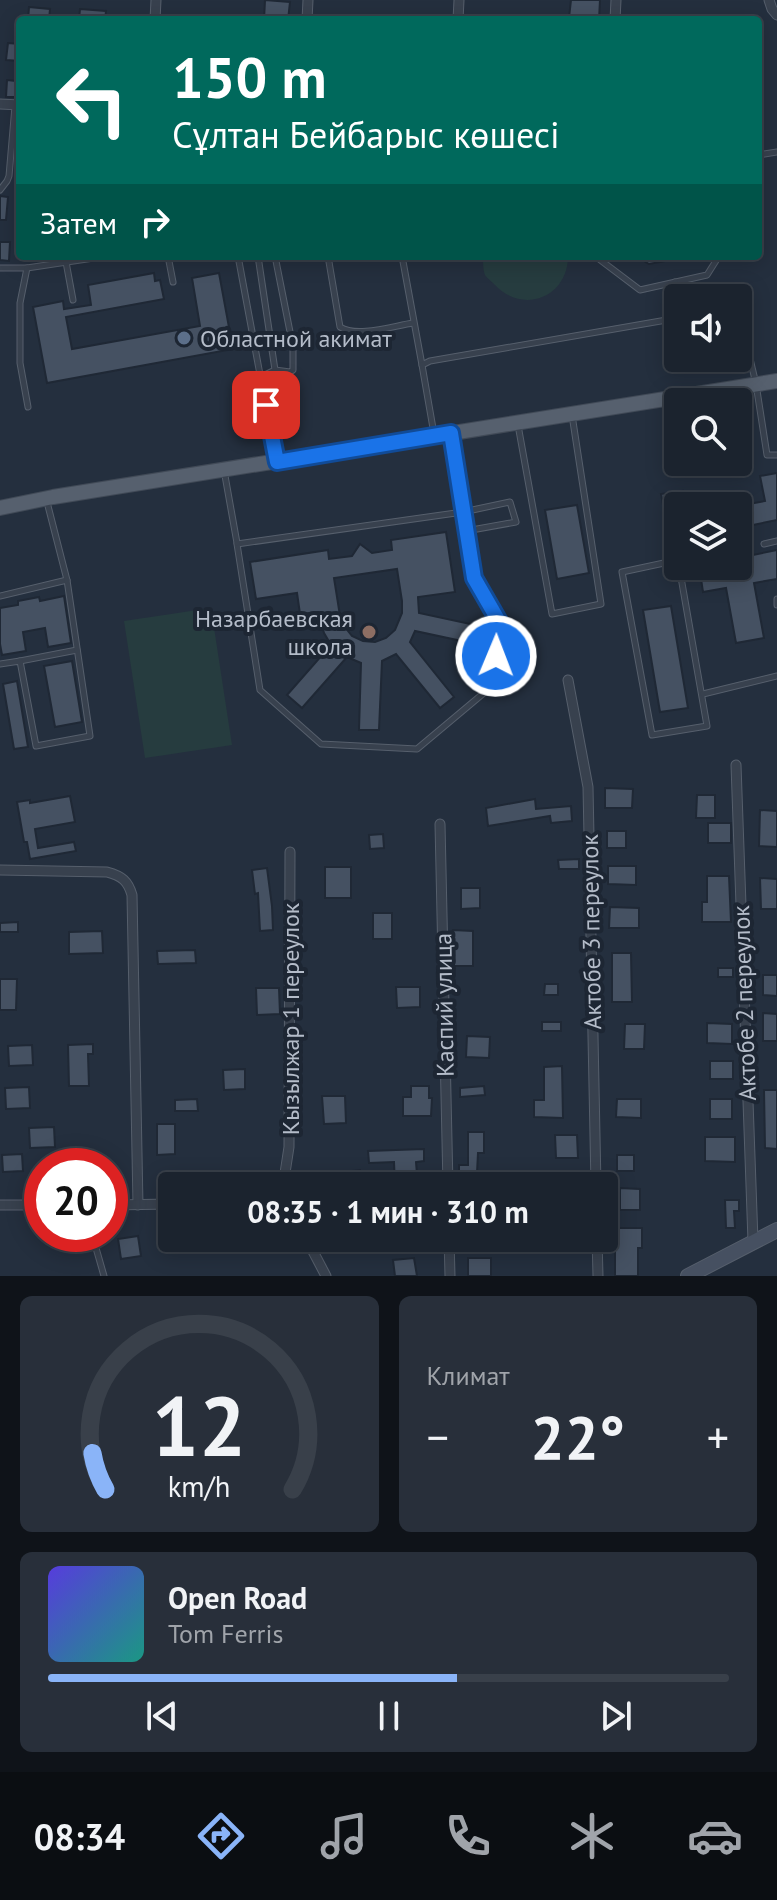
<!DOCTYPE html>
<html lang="ru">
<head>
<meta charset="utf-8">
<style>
  :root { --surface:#1b232e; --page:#282f3a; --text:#f1f3f6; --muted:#a0a4aa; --line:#39404a; --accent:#8ab4f8 }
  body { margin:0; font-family:"PT Sans",sans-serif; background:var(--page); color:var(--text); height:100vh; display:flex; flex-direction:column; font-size:30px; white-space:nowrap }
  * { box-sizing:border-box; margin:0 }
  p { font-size:26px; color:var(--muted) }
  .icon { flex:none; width:44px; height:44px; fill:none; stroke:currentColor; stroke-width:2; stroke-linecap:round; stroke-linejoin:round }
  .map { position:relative; height:1276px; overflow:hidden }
  .drawer { display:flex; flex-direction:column; gap:20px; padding:20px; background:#0f1319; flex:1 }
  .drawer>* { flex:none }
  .top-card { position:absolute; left:16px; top:16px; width:746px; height:244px; border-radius:8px; box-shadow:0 4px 20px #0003,0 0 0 2px var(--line); background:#00695c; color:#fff; overflow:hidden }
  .buttons { position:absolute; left:664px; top:284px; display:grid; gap:16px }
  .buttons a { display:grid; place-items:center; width:88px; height:88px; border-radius:8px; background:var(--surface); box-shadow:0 4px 20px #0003,0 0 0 2px var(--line); font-size:40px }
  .speed { position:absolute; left:24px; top:1148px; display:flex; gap:16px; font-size:40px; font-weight:700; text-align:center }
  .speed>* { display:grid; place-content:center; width:104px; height:104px; border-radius:50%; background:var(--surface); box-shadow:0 4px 20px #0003,0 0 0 2px var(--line); line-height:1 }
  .speed .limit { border:12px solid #d22; background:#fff; color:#111 }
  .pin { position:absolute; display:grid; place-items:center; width:68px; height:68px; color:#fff; margin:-34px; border-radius:16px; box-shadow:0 4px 12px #0006 }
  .me { position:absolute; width:88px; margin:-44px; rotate:1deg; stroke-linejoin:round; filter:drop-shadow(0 0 6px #0008) }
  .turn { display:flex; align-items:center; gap:28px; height:168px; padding:0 24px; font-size:36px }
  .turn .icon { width:104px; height:104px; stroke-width:2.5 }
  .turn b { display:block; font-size:56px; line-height:68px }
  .then { display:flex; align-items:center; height:76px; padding:0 24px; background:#0003; gap:16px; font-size:30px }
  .big { font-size:60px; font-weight:600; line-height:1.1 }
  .drawer .card { flex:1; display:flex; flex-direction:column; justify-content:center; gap:12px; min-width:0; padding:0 28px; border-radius:12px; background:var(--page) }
  .drawer .dial { align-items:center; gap:0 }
  .dial svg { height:208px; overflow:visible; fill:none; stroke:var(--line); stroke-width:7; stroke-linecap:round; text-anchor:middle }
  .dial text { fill:var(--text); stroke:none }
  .song { display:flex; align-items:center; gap:24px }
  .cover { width:96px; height:96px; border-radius:12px; background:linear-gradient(135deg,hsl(250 70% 55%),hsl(170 70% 35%)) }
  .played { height:8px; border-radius:4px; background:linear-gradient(90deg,var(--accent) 60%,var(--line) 60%) }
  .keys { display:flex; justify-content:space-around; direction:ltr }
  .heat { display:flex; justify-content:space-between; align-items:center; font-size:44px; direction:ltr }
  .drawer .tiles { flex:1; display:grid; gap:20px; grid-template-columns:1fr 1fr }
  .card:last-child { grid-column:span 2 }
  .trip { position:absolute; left:158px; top:1172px; width:460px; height:80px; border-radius:8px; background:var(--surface); box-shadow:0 4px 20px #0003,0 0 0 2px var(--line); font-weight:600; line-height:80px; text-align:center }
  .dock { display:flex; height:128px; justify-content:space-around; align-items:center; background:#0b0e12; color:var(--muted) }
  .dock .icon { width:56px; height:56px }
  .dock .selected { color:var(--accent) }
  .dock b { font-size:36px; color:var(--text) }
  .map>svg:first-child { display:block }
</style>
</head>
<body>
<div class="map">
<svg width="777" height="1276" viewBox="0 0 777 1276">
  <rect width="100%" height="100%" fill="#242f3e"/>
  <!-- green -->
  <g fill="#263c3f">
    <path d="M483 256H568C568 298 522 315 494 284 492 282 486 277 485 275 483 270 483 261 483 256Z"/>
    <polygon points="211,608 232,745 145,758 124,621"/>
  </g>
  <!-- building -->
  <g fill="#455162" stroke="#1f2835" stroke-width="2" fill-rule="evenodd">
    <polygon points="265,0 290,2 288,20 264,20"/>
    <polygon points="571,0 600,0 599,20 569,18"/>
    <polygon points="29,7 50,9 49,20 28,20"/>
    <polygon points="80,9 106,11 105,20 79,20"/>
    <polygon points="8,43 20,44 20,61 6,60"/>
    <polygon points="7,80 16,81 15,97 6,97"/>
    <polygon points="0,196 8,197 6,220 0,220"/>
    <polygon points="0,242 10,242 9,261 0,260"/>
    <polygon points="636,256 670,256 671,260 649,264"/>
    <polygon points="154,273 155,281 160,280 164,299 66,317 72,349 200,326 192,278 219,273 233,349 47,383 33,307 63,301 64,309 91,305 88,285"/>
    <polygon points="777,473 777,520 738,528 738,506 765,501 760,476"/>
    <polygon points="683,491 685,506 678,506 678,539 670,540 661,494"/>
    <polygon points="577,505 589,573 557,579 545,510"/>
    <path d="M446 532 455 592 418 597 419 613 489 628 485 646 415 631 410 642 454 697 440 708 396 654 382 661 379 730H359L361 663 347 657 302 708 287 695 331 645 324 633 318 612 300 614 297 593 256 599 250 562 328 550 329 559 352 556 360 544 372 553 392 550 391 540ZM397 569 402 601V613L395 630 386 638 375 642 363 641 352 636 341 622 334 578Z"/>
    <polygon points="777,550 777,579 754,583 764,638 736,643 726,588 703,592 699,566 714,566 715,570 738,566 738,558"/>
    <polygon points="64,596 71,643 48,647 45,628 23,632 26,651 2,655 0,644 0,608 18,605 18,601 39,597 40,601"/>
    <polygon points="671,606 688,708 660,712 643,610"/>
    <polygon points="72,661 82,722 55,727 44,666"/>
    <polygon points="17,681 28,747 14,749 3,684"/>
    <polygon points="605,788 633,789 632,808 605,808"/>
    <polygon points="697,795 715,795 715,818 696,818"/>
    <polygon points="70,796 75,822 35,829 38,848 74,842 76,851 30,859 27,842 24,842 17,802 30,800 30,803"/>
    <polygon points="535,799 536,809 571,806 572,821 551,823 550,816 488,826 486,808"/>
    <polygon points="760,810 777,811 777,847 759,846"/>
    <rect x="708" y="823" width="23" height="20"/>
    <rect x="607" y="831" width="19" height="17"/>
    <polygon points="383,834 384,848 370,849 369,835"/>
    <polygon points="579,859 579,869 559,869 558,860"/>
    <polygon points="608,866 636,866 636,885 608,884"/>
    <rect x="325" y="867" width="26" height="31"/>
    <polygon points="267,868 272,906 273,930 260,931 258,893 255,894 252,870"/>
    <polygon points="707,876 729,876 731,922 702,922 702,902 707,902"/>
    <polygon points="760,878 777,879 777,909 761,909"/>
    <polygon points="461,888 480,888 480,908 461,909"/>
    <polygon points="610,907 639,908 639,928 609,928"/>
    <rect x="373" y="913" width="19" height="26"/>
    <polygon points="18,922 18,932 0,932 0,923"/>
    <polygon points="453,930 473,931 473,966 454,966"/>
    <polygon points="102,931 103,953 69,954 69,932"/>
    <polygon points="195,950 196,963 158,964 157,951"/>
    <polygon points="612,953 631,953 632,1002 612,1002"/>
    <rect x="718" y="968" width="15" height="9"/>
    <polygon points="763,975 777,975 777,996 763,995"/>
    <polygon points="0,979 17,979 16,1010 0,1010"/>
    <polygon points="545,984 558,984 558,995 544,995"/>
    <polygon points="396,987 420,987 420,1007 397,1008"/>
    <polygon points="256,988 279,988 280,1014 257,1015"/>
    <polygon points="763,1013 777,1014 777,1041 763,1041"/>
    <rect x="542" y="1022" width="19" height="9"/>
    <polygon points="707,1023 732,1024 732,1044 707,1043"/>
    <polygon points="625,1024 645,1024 644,1049 624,1049"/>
    <polygon points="467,1036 490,1037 489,1058 466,1057"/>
    <polygon points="93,1044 93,1054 88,1054 89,1086 69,1086 68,1045"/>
    <polygon points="32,1045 33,1065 9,1066 8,1046"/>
    <rect x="710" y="1061" width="23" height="18"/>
    <polygon points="562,1066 563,1118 534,1117 534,1100 544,1100 544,1067"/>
    <polygon points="245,1069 245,1089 224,1090 223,1070"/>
    <polygon points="411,1086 429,1086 429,1098 432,1098 431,1116 403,1116 403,1097 411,1097"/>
    <polygon points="484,1086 485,1095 460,1097 460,1088"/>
    <polygon points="29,1087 30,1108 6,1109 5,1088"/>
    <polygon points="764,1090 777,1090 777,1149 765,1148"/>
    <polygon points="322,1096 345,1096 346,1123 324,1124"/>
    <polygon points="197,1099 198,1111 175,1111 175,1100"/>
    <polygon points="617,1099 641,1099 641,1118 616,1117"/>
    <rect x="710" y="1099" width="22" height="20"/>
    <polygon points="157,1124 175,1124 175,1154 157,1155"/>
    <polygon points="54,1127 55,1147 30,1148 29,1128"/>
    <polygon points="468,1132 484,1132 484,1153 478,1153 477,1173 459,1173 459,1165 468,1165"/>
    <polygon points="555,1135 577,1135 578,1158 556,1158"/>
    <polygon points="705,1137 735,1137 735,1162 705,1161"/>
    <polygon points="424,1149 424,1161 416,1162 418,1186 395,1186 394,1162 369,1163 368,1151"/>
    <polygon points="22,1154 23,1171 3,1172 2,1155"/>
    <polygon points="93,1154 93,1166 64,1166 63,1155"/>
    <rect x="617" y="1155" width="17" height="16"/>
    <polygon points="360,1170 362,1186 345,1186 343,1172"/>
    <rect x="564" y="1175" width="17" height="11"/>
    <polygon points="620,1188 640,1189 640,1210 620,1210"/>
    <polygon points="725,1200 739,1200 739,1211 734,1211 735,1228 726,1228"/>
    <polygon points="615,1228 642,1228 642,1248 638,1248 638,1276 615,1276"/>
    <polygon points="138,1236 141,1256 121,1259 118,1239"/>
    <rect x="527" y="1238" width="17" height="9"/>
    <polygon points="414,1258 417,1276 395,1276 393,1260"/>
    <rect x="468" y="1258" width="23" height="18"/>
  </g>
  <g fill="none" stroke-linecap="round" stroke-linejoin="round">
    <!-- lane casing -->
    <g stroke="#565f6c" stroke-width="7">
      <g id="lane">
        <polyline points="758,155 777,152"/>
        <polyline points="0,190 7,181 9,176 15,106"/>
        <polyline points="168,256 173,282"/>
        <polyline points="238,256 276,461"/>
        <polyline points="258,256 275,370 261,377"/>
        <path d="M328 256 340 327C357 338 393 326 413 323"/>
        <polyline points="402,256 422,365"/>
        <polyline points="595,256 640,290 707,275 719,256"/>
        <polyline points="66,262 73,300"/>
        <polyline points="0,268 27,268 107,256"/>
        <polyline points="27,268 20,303 20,363 28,407"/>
        <polyline points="675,282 678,301"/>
        <polyline points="738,308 756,384 767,455 777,455"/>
        <polyline points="275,370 290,372 293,370 293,347 275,256"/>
        <polyline points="518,425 552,614 601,604 572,415"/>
        <polyline points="434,434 422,365 430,361 678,318"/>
        <polyline points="451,434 474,578 501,625 491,687 417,749 321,744 260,690 237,544 463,512 510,502 516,522 466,531"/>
        <polyline points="224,470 237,543"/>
        <polyline points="764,544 777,541"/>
        <polyline points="678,560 622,572 652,735 707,726 679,566"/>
        <polyline points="0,596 67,580"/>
        <polyline points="777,599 777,605"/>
        <polyline points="20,661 77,650"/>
        <polyline points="0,664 20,661 36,746 90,736 67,580 47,502"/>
        <polyline points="703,694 777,676"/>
        <polyline points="92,1234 104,1276"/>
      </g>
    </g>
    <!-- street casing -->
    <g stroke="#565f6c" stroke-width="11">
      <g id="street">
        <polyline points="769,0 772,9 777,15"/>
        <polyline points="155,20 156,0"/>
        <polyline points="307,20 308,0"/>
        <polyline points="458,20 459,0"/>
        <polyline points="615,20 616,0"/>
        <polyline points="0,104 20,105"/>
        <polyline points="568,680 588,787 596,1186"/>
        <polyline points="736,765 753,1241"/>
        <polyline points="440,824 448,1186"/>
        <path d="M0 870 107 872C122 876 128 881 132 895L138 1205"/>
        <polyline points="283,1186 289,1147 290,852"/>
        <polyline points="0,1205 42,1205"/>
        <polyline points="110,1205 172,1204"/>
        <polyline points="306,1238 326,1276"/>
        <polyline points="449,1238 450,1276"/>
        <polyline points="597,1238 598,1276"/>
      </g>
    </g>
    <!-- secondary casing -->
    <g stroke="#565f6c" stroke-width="16">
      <polyline id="secondary" points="688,1276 777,1230"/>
    </g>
    <!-- primary casing -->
    <g stroke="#414a57" stroke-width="16">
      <polyline id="primary" points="0,508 53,497 777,381"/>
    </g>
    <!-- lane -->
    <use href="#lane" stroke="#38414e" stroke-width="5"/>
    <!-- street -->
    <use href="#street" stroke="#38414e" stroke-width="9"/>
    <!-- secondary -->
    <use href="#secondary" stroke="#465061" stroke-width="14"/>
    <!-- primary -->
    <use href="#primary" stroke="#56606e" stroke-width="14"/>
  </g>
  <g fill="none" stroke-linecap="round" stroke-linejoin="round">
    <!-- route casing -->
    <g stroke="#114b97" stroke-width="20">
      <polyline id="route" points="266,405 277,462 451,433 474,578 501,625 496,656"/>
    </g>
    <!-- route -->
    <use href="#route" stroke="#1a73e8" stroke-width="14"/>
  </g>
  <!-- markers -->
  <circle fill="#5c6f8a" stroke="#1d2633" stroke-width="3" cx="184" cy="338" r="8"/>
  <circle fill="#8d6e63" stroke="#1d2633" stroke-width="3" cx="369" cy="632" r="8"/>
  <g text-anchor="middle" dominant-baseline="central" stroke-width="8" stroke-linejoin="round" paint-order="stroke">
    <!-- poi labels -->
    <g font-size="24" fill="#b4bcc9" stroke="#1d2633" text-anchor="start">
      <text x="200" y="338">Областной акимат</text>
      <text x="353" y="618" text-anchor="end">Назарбаевская<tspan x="353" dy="28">школа</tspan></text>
    </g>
    <!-- street labels -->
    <g font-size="24" fill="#b4bcc9" stroke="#1d2633">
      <text transform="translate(591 932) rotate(-91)">Актобе 3 переулок</text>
      <text transform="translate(744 1003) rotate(-92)">Актобе 2 переулок</text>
      <text transform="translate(444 1005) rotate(-91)">Каспий улица</text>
      <text transform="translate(290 1019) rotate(-90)">Кызылжар 1 переулок</text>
    </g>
  </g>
</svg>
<div class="buttons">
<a><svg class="icon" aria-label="sound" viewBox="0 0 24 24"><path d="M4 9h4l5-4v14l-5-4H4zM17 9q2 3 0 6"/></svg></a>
<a><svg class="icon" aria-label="search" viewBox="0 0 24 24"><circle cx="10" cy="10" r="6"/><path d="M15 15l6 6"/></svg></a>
<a><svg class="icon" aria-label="layers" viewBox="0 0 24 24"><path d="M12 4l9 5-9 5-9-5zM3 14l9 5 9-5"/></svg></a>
</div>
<div class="speed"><div class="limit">20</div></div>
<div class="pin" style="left:266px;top:405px;background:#d93025"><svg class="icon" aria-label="arrive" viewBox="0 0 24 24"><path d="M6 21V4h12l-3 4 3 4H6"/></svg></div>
<svg class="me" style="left:496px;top:656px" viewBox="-20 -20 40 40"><circle r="17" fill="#1a73e8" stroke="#fff" stroke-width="3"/><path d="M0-11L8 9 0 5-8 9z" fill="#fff"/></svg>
<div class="trip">08:35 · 1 мин · 310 m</div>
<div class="top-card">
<div class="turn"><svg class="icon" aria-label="left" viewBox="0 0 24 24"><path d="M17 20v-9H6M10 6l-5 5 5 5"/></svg><div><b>150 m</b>Сұлтан Бейбарыс көшесі</div></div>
<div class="then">Затем<svg class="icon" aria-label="right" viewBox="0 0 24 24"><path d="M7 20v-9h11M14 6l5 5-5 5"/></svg></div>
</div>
</div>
<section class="drawer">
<div class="tiles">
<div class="card dial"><svg viewBox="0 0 100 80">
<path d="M14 69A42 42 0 1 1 86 69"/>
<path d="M14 69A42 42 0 0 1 9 55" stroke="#8ab4f8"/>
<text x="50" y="56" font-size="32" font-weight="700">12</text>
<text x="50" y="72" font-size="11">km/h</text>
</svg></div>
<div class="card"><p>Климат</p>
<div class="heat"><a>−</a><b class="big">22°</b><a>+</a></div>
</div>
<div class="card">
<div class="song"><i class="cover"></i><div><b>Open Road</b><p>Tom Ferris</p></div></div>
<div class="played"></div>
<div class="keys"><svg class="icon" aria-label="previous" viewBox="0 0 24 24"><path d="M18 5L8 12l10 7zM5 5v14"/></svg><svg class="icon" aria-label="pause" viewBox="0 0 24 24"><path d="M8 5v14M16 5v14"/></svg><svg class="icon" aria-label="next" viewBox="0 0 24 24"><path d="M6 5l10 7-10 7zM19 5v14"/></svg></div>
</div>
</div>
</section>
<nav class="dock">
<b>08:34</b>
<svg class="icon selected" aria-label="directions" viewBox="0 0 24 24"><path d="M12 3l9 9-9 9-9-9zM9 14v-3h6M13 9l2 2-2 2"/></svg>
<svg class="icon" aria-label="music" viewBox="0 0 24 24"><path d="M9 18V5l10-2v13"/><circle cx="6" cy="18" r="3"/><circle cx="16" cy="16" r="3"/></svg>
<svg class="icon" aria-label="phone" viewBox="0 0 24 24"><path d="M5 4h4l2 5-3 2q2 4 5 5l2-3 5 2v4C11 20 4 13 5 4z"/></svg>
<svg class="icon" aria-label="climate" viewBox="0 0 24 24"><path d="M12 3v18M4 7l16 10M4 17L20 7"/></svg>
<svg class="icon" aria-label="car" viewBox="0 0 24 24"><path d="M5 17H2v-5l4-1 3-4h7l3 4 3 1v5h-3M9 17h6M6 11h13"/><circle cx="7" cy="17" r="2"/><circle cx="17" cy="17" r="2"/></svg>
</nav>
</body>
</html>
